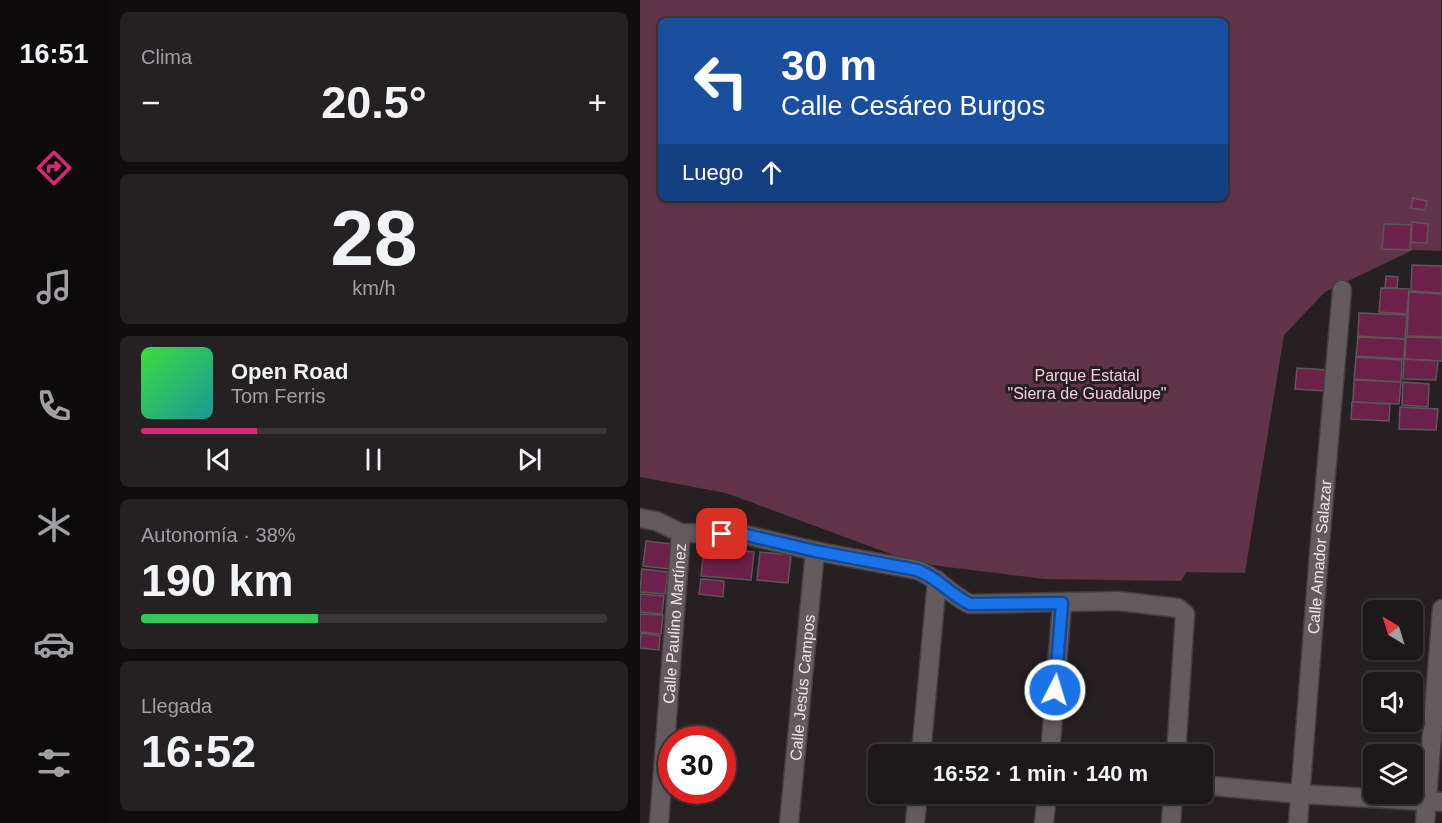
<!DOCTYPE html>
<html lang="es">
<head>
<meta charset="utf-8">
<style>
  :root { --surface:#1d181a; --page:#252123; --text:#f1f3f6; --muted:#a0a0a2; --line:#3b3739; --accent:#db2777 }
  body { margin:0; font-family:Helvetica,sans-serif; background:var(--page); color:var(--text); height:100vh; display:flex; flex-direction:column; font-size:22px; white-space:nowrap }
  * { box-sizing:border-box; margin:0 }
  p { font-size:20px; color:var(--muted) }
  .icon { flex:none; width:33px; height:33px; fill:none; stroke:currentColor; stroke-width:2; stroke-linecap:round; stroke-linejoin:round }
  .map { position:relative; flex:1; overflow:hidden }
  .panel { display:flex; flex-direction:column; gap:12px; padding:12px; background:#100d0e; width:532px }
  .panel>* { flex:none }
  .guide { position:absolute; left:18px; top:18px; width:570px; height:183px; border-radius:9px; box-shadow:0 2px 4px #0004,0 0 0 2px var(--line); background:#1a4fa0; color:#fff; overflow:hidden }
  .needle { width:39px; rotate:322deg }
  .buttons { position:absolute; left:723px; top:600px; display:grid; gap:12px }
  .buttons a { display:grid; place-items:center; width:60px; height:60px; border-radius:9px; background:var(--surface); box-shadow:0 2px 4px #0004,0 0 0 2px var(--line); font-size:30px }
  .speed { position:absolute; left:18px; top:726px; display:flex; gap:12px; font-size:30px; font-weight:700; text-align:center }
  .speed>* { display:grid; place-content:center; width:78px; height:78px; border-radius:50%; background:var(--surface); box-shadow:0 2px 4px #0004,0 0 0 2px var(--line); line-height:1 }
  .speed .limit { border:9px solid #d22; background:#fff; color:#111 }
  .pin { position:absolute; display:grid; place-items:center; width:51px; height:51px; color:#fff; margin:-26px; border-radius:12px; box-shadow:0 3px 9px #0006 }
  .me { position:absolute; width:66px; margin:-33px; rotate:5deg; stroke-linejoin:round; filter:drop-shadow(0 0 4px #0008) }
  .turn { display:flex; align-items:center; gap:21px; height:126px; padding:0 24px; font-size:27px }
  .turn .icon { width:78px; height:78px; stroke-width:2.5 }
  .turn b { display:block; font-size:42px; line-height:51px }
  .then { display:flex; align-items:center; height:57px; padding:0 24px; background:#0003; gap:12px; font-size:22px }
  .big { font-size:45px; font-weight:700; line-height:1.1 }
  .panel .widget { flex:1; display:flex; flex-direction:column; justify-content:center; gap:9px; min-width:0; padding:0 21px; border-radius:9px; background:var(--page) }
  .panel .dial { align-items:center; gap:0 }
  .dial b { font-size:78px; line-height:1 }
  .song { display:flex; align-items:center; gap:18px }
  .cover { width:72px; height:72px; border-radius:9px; background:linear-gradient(135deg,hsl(120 70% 55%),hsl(180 70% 35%)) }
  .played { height:6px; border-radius:3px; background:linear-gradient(90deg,var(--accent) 25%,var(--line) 25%) }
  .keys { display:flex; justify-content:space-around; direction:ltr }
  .heat { display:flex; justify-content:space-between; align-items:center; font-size:33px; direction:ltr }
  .charge { height:9px; border-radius:4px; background:linear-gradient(90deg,#34c759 38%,var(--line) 0) }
  .trip { position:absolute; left:228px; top:744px; width:345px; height:60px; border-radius:9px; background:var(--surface); box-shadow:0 2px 4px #0004,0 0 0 2px var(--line); font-weight:700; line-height:60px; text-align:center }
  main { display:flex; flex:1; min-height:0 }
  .menu { display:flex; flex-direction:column; width:108px; justify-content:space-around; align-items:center; background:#0c0a0a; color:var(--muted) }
  .menu .icon { width:42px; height:42px }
  .menu .current { color:var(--accent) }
  .menu b { font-size:27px; color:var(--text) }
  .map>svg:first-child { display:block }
</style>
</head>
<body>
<main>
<nav class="menu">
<b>16:51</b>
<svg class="icon current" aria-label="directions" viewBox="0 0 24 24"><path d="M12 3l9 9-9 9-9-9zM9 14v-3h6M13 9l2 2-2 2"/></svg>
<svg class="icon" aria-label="music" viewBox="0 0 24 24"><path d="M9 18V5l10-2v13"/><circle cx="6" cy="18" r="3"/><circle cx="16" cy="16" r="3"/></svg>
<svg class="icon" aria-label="phone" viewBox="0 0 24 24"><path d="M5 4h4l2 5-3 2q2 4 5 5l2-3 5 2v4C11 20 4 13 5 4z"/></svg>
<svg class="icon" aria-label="climate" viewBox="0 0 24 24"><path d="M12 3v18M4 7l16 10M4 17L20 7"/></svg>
<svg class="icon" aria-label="car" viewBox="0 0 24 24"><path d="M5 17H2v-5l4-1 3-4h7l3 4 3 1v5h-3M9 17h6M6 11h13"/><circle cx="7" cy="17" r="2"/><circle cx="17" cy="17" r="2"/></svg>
<svg class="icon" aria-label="filters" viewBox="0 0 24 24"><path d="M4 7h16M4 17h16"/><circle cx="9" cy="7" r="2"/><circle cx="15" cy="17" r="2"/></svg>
</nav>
<section class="panel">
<div class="widget"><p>Clima</p>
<div class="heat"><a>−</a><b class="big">20.5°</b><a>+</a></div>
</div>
<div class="widget dial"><b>28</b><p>km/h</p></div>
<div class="widget">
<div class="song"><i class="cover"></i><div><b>Open Road</b><p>Tom Ferris</p></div></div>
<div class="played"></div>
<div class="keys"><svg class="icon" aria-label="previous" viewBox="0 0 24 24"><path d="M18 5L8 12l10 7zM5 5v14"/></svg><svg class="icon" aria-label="pause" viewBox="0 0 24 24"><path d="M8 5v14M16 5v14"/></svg><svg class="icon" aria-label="next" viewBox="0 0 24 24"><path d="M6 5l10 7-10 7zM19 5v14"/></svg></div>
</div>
<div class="widget"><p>Autonomía · 38%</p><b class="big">190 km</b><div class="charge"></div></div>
<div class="widget"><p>Llegada</p><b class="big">16:52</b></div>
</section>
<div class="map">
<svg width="802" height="823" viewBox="0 0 802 823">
  <rect width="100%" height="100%" fill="#272023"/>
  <!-- green -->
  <path fill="#61344a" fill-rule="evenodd" d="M0 0H801V251L773 250 685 292 644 335 605 573 546 572 541 581 405 579 275 563 86 493 0 477ZM21 21H585V198H21Z"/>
  <!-- building -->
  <g fill="#6c214a" stroke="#5f565a" stroke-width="1.5">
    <polygon points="773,198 787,201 785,210 771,208"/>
    <polygon points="772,222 788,224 787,243 771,242"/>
    <polygon points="744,224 771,225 770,250 742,249"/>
    <polygon points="772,265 802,266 802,293 771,291"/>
    <polygon points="746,276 758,277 757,288 745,288"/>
    <polygon points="741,288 769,289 767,314 739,312"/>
    <polygon points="769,292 802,294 802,337 767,336"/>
    <polygon points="719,313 767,315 765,339 718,336"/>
    <polygon points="718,337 765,339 764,359 716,356"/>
    <polygon points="766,337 802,338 802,361 765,359"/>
    <polygon points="716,357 762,360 761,382 714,379"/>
    <polygon points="764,359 798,361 796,380 763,379"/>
    <polygon points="657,368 688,370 686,391 655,389"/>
    <polygon points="714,380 761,382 759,404 713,402"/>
    <polygon points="763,382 789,384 788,407 762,405"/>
    <polygon points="712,402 750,404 749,421 711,419"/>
    <polygon points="760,407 798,409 796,430 759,429"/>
    <polygon points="6,541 32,544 29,569 3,566"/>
    <polygon points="64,547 114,552 111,580 61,576"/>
    <polygon points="120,552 151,555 148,583 117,580"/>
    <polygon points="2,569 28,572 25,594 0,592"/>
    <polygon points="61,579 84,581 83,597 59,594"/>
    <polygon points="0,594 24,596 22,614 0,612"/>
    <polygon points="0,614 23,615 21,634 0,632"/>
    <polygon points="1,633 20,636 19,650 0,648"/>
  </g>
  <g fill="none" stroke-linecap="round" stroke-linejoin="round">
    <!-- street casing -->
    <g stroke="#443e41" stroke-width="21">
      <g id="street">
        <path d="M0 518 16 521 41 533 102 534 175 551 277 570C299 578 309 594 330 604L478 601 538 608 545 614 536 754"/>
        <polyline points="281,754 297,580"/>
        <polyline points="410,754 422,603"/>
        <polyline points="562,785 660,794 802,802"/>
        <path id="s1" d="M19 823 41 533"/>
        <path id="s2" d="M149 823 175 551"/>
        <polyline points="275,823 278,794"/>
        <polyline points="404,823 407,794"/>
        <polyline points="531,823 533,794"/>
        <path id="s3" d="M658 823 679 554 702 290"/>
        <polyline points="785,823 802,609"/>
      </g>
    </g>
    <!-- street -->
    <use href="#street" stroke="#645b5f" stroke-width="18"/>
  </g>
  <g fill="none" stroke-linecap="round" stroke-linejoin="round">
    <!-- route casing -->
    <g stroke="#114b97" stroke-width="15">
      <path id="route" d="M82 534H102L175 551 277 570C299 578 309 594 330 604L422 603 415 690"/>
    </g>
    <!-- route -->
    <use href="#route" stroke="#1a73e8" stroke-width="10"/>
  </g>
  <g text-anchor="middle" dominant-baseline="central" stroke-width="6" stroke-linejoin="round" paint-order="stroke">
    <!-- park labels -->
    <g font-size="16" fill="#f9cbdf" stroke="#272023">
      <text x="447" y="375">Parque Estatal<tspan x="447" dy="18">"Sierra de Guadalupe"</tspan></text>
    </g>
    <!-- street labels -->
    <g font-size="16" fill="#ebe6e8" stroke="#272023">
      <text stroke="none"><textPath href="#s3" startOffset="267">Calle Amador Salazar</textPath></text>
      <text stroke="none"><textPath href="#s1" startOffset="200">Calle Paulino Martínez</textPath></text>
      <text stroke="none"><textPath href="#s2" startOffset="136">Calle Jesús Campos</textPath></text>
    </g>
  </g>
</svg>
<div class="buttons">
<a><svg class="needle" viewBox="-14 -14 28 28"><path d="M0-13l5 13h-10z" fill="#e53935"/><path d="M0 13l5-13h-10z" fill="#a0a0a2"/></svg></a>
<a><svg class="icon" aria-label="sound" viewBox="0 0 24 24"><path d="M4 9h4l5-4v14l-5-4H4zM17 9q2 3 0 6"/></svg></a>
<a><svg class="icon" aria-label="layers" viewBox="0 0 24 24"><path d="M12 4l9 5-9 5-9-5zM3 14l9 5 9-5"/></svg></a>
</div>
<div class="speed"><div class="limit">30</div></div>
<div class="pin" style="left:82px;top:534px;background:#d93025"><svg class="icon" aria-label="arrive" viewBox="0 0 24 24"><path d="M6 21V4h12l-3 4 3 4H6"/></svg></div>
<svg class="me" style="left:415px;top:690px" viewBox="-20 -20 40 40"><circle r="17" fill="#1a73e8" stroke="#fff" stroke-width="3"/><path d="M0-11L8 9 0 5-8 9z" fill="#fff"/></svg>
<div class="trip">16:52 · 1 min · 140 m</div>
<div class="guide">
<div class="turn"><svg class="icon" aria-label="left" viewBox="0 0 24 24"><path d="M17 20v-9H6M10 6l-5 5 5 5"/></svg><div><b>30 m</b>Calle Cesáreo Burgos</div></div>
<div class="then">Luego<svg class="icon" aria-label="ahead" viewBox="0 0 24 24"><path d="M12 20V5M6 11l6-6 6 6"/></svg></div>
</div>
</div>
</main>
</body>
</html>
